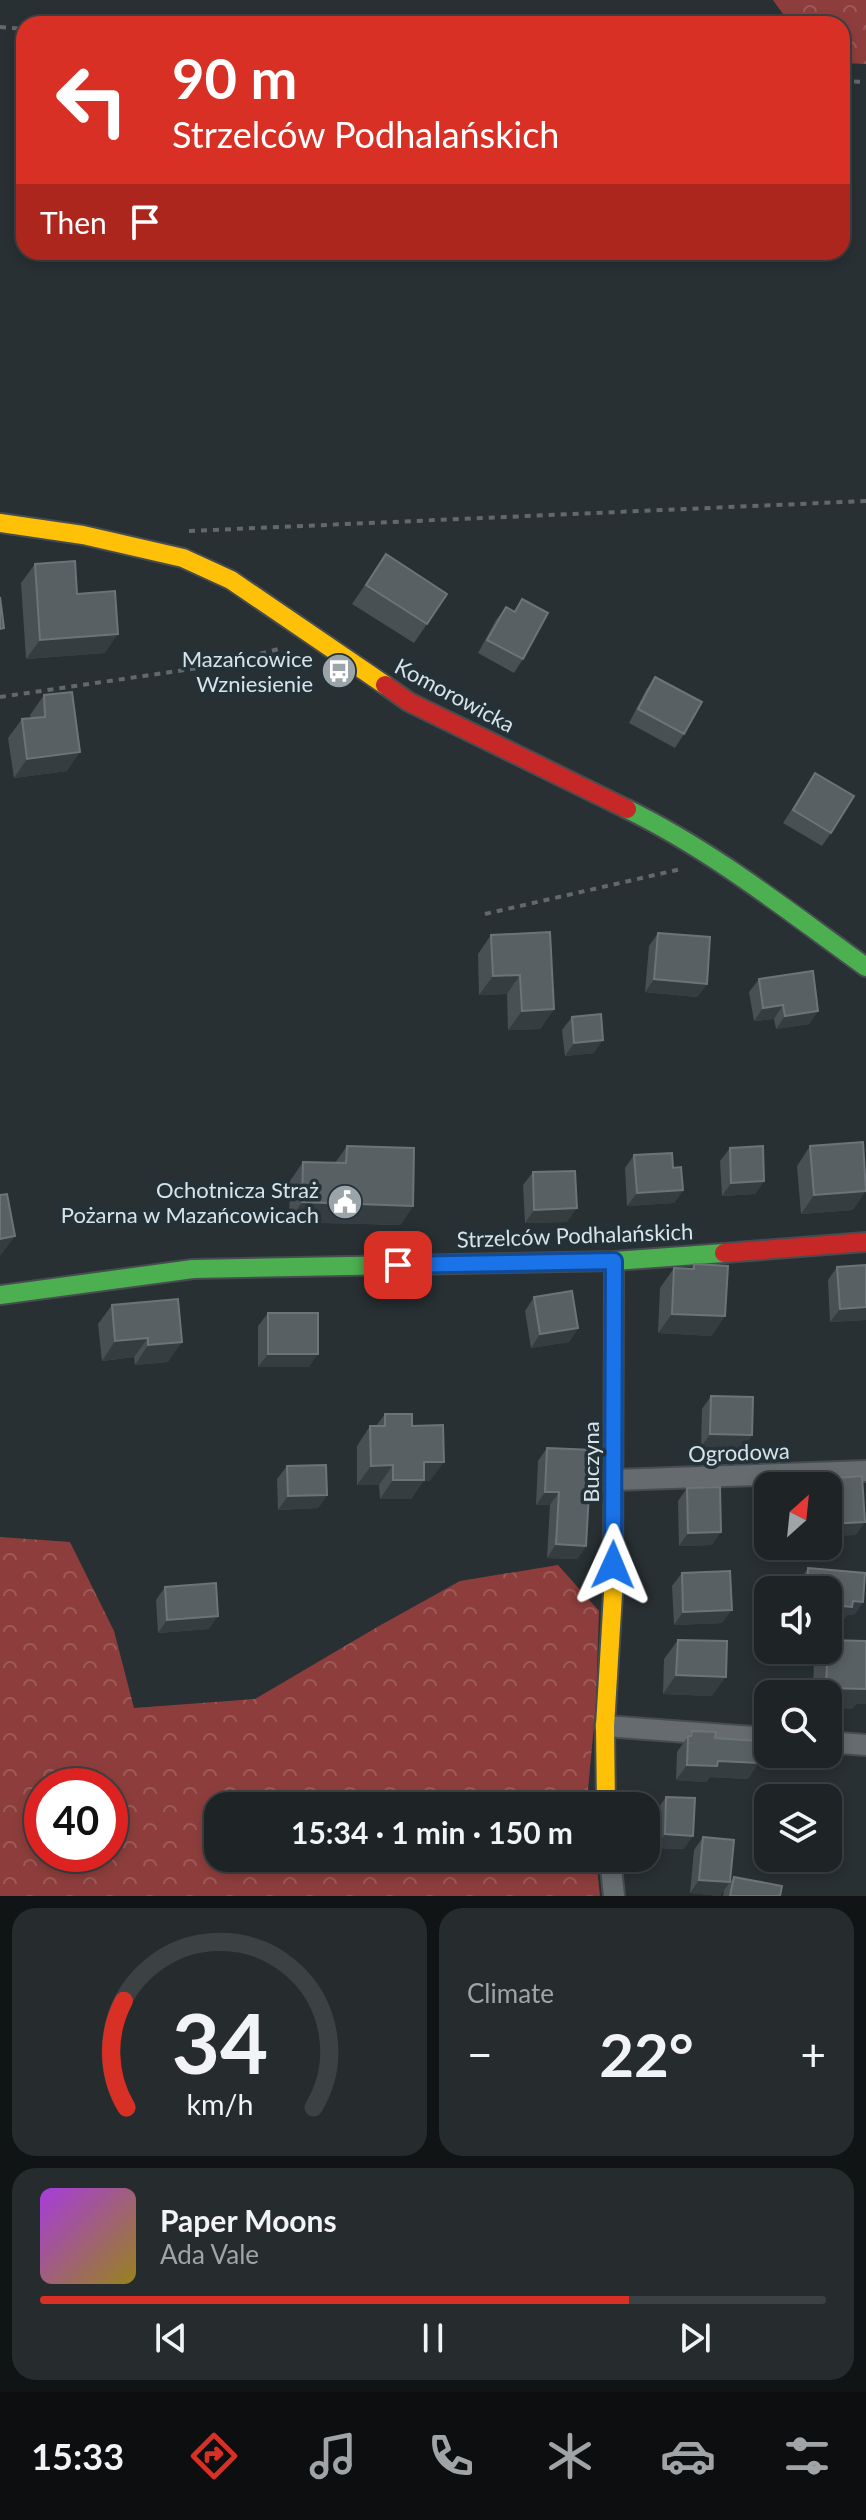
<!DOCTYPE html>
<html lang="en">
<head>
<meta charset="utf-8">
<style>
  :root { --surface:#1e2426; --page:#262c2e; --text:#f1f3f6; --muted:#a1a4a7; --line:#3c4143; --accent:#d93025 }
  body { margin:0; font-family:Lato,sans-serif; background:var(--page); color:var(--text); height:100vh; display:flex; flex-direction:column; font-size:30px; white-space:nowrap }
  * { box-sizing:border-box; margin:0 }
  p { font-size:26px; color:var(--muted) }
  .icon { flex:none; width:44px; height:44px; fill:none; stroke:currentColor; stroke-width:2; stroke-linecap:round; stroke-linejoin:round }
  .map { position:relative; height:1896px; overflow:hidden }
  .sheet { display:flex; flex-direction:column; gap:12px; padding:12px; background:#101415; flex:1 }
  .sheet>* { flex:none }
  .banner { position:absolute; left:16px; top:16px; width:834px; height:244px; border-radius:24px; box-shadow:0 4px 12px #0003,0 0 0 2px var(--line); background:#d93025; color:#fff; overflow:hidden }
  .needle { width:52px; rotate:27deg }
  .controls { position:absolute; left:754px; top:1472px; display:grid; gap:16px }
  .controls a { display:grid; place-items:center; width:88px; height:88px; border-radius:16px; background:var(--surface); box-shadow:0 4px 12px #0003,0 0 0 2px var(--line); font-size:40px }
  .speed { position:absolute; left:24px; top:1768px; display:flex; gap:16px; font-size:40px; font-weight:700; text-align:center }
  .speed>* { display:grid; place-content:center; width:104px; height:104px; border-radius:50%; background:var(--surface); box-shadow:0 4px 12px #0003,0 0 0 2px var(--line); line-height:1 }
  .speed .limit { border:12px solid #d22; background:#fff; color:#111 }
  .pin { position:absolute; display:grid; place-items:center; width:68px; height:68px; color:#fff; margin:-34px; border-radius:16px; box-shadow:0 4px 12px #0006 }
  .me { position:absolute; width:88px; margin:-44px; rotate:1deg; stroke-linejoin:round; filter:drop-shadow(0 0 6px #0008) }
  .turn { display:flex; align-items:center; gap:28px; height:168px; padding:0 24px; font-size:36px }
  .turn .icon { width:104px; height:104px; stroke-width:2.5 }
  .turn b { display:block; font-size:56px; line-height:68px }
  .then { display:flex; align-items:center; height:76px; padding:0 24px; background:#0003; gap:16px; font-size:30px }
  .big { font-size:60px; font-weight:700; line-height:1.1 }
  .sheet .card { flex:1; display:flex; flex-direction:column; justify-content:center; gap:12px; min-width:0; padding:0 28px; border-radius:24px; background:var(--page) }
  .sheet .dial { align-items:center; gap:0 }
  .dial svg { height:208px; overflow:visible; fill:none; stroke:var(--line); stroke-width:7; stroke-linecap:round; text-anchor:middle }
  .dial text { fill:var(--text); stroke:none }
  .song { display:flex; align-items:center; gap:24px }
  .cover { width:96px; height:96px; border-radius:12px; background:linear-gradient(135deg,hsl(280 70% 55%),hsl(50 70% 35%)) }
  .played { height:8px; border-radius:4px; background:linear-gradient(90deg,var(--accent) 75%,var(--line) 75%) }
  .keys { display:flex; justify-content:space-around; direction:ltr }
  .heat { display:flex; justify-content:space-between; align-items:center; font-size:44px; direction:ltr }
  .sheet .tiles { flex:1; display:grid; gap:12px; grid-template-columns:1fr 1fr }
  .card:last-child { grid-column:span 2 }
  .trip { position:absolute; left:204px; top:1792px; width:456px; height:80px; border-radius:24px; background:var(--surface); box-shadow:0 4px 12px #0003,0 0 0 2px var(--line); font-weight:700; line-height:80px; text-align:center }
  .tab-bar { display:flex; height:128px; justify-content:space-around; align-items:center; background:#0c0e0f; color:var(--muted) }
  .tab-bar .icon { width:56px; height:56px }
  .tab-bar .current { color:var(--accent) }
  .tab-bar b { font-size:36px; color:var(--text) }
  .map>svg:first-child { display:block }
</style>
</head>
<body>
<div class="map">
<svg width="866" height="1896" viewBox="0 0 866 1896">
  <defs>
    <pattern id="forest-crowns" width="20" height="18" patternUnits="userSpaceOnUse" patternTransform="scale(2)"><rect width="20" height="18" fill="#8d3e3c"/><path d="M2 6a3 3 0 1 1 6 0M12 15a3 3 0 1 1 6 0" fill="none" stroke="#9c5a58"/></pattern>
  </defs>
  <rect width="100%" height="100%" fill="#283033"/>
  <!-- forest -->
  <g fill="url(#forest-crowns)" fill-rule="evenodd">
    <polygon points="773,0 866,0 866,64 842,63 842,24 790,24"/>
    <path d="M0 1537 70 1542 114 1631 134 1708 255 1699 379 1626 460 1581 558 1565 599 1611 596 1703 588 1790 590 1806H218V1858H596L600 1896H0ZM42 1786H110V1854H42Z"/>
  </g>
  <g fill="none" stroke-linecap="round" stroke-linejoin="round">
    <!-- street casing -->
    <g stroke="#464c50" stroke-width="24">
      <g id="street">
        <polyline points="614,1480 866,1471"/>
        <polyline points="605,1726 768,1738"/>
        <polyline points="828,1742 866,1745"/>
        <polyline points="610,1858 614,1896"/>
      </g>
    </g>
    <!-- fast casing -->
    <g stroke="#464c50" stroke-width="22">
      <g id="fast">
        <path d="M627 809C713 851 788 911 866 967"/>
        <polyline points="0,1295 193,1269 614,1261 724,1253"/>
      </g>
    </g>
    <!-- slow casing -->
    <g stroke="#464c50" stroke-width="22">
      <g id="slow">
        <polyline points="0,523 83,535 183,558 231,580 385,685"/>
        <polyline points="606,1806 605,1726 613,1594 614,1261"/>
      </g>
    </g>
    <!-- jam casing -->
    <g stroke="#464c50" stroke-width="22">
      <g id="jam">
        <polyline points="385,685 409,702 627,809"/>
        <polyline points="724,1253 866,1242"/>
      </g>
    </g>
    <!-- path -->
    <g stroke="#63686b" stroke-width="4" stroke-dasharray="6 6" stroke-linecap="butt">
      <polyline points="0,27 24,29"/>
      <polyline points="842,81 866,82"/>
      <polyline points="189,531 866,501"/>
      <polyline points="0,697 205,667 279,649 281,647"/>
      <polyline points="485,914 681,869"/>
    </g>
    <!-- street -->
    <use href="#street" stroke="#656b6e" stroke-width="20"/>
    <!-- fast -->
    <use href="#fast" stroke="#4caf50" stroke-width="18"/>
    <!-- slow -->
    <use href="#slow" stroke="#ffc107" stroke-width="18"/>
    <!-- jam -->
    <use href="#jam" stroke="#c62828" stroke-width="18"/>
  </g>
  <!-- wall -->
  <g fill="#495053">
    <polygon points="386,554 427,624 414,643 352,604"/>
    <polygon points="35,564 77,594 105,653 26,659 21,583"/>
    <polygon points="522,599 523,659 514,673 478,653 496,620 506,607 514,611"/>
    <polygon points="655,677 684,734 675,748 629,723 646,690"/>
    <polygon points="44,695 67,771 14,778 8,738 22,719 31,718 30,715"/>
    <polygon points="815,773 831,833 822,846 783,823"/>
    <polygon points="658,933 707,984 697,997 645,992 649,946"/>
    <polygon points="491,935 554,1009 540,1029 508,1030 507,994 479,995 478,954"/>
    <polygon points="759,979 818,1011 809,1024 776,1029 774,1019 754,1021 749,992"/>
    <polygon points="572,1017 594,1053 565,1056 562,1030"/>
    <polygon points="347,1146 413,1206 400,1225 289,1222 290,1181 303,1162 335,1163"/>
    <polygon points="810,1146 853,1210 801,1214 797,1166"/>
    <polygon points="730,1148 764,1181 755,1194 722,1196 720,1161"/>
    <polygon points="634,1155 673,1168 683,1190 674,1203 627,1206 625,1168"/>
    <polygon points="533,1172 567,1222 525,1223 523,1185"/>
    <polygon points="694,1264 712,1336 658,1333 660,1288 674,1268 691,1269"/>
    <polygon points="837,1267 866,1320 830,1322 828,1280"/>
    <polygon points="534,1297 578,1328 569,1342 531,1348 525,1311"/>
    <polygon points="178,1299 168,1362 135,1365 134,1357 102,1361 98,1324 112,1305"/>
    <polygon points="268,1313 309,1367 258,1367 258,1326"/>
    <polygon points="711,1396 752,1435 743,1448 701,1447 702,1409"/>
    <polygon points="385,1414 412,1426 430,1481 423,1481 411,1499 380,1499 379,1485 357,1485 357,1446 370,1426 376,1426"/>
    <polygon points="547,1448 589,1499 586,1546 577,1559 547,1558 550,1505 536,1505 538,1461"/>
    <polygon points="287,1466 327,1495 318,1508 278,1510 277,1479"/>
    <polygon points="687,1488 712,1545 679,1546 678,1501"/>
    <polygon points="808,1568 863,1602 854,1615 847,1615 843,1621 836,1620 833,1624 828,1590 799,1590 799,1582"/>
    <polygon points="682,1573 722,1623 674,1625 672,1586"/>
    <polygon points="165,1587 209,1629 158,1633 156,1600"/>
    <polygon points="678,1640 712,1696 663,1694 664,1659"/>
    <polygon points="820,1650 828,1650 856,1704 852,1709 828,1694 813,1694 814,1659"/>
    <polygon points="692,1731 715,1738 748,1779 710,1777 706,1782 676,1780 677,1752"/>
    <polygon points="666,1797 684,1849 655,1848 657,1810"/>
    <polygon points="703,1837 730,1882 734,1877 780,1896 723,1896 724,1890 720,1896 690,1893 694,1850"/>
  </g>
  <!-- shaded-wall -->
  <g fill="#353d40">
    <polygon points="118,634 105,653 26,659 40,640"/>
    <polygon points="80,752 67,771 14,778 27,759"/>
    <polygon points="520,975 507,994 479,995 493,976"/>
    <polygon points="654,979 707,984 697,997 645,992"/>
    <polygon points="783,1005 774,1019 754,1021 763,1008"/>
    <polygon points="554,1009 540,1029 508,1030 522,1011"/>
    <polygon points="818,1011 809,1024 776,1029 785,1016"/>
    <polygon points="603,1040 594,1053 565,1056 574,1043"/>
    <polygon points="764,1181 755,1194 722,1196 731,1183"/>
    <polygon points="683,1190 674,1203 627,1206 637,1193"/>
    <polygon points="866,1191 853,1210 801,1214 814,1195"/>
    <polygon points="302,1202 413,1206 400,1225 289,1222"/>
    <polygon points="577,1208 567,1222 525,1223 534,1210"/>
    <polygon points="15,1236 1,1255 0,1256 0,1239"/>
    <polygon points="866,1307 866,1320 830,1322 840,1309"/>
    <polygon points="672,1314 725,1316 712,1336 658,1333"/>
    <polygon points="578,1328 569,1342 531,1348 540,1334"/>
    <polygon points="148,1338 134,1357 102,1361 115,1341"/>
    <polygon points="182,1342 168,1362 135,1365 148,1345"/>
    <polygon points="268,1354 318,1354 309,1367 258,1367"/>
    <polygon points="710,1434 752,1435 743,1448 701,1447"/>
    <polygon points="424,1462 444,1462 430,1481 423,1481 411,1499 380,1499 393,1480"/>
    <polygon points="393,1465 379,1485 357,1485 371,1466"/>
    <polygon points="545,1492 559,1492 550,1505 536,1505"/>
    <polygon points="327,1495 318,1508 278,1510 288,1496"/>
    <polygon points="865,1522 856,1535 828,1537 828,1524"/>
    <polygon points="721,1532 712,1545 679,1546 688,1533"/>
    <polygon points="556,1544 586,1546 577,1559 547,1558"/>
    <polygon points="853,1601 863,1602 854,1615 847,1615 843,1621 836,1620 833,1624 828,1623 828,1609 843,1606"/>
    <polygon points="732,1610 722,1623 674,1625 683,1612"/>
    <polygon points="218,1616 209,1629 158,1633 167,1620"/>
    <polygon points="676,1675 726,1677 712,1696 663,1694"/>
    <polygon points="866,1684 866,1704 856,1704 852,1709 828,1708 828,1694 821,1694 826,1688"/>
    <polygon points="718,1761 759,1763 748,1779 710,1777 706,1782 676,1780 687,1765"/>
    <polygon points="665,1834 693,1836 684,1849 655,1848"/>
    <polygon points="699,1880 730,1882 720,1896 690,1893"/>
  </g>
  <!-- building -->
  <g fill="#586063" stroke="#6c7478" stroke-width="2">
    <polygon points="386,554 447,594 427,624 366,585"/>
    <polygon points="75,561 77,594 115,591 118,634 40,640 35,564"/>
    <polygon points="0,597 4,628 0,629"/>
    <polygon points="522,599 548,613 523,659 487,640 506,607 515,612"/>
    <polygon points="655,677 702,702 684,734 638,709"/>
    <polygon points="72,692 80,752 27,759 22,719 45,717 44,695"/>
    <polygon points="815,773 854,796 831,833 793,810"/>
    <polygon points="550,932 554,1009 522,1011 520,975 493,976 491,935"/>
    <polygon points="658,933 710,937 707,984 654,979"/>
    <polygon points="813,971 818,1011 785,1016 783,1005 763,1008 759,979"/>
    <polygon points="601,1014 603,1040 574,1043 572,1017"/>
    <polygon points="863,1142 866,1191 814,1195 810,1146"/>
    <polygon points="347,1146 414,1148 413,1206 302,1202 303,1162 346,1163"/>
    <polygon points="763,1146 764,1181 731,1183 730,1148"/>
    <polygon points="672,1153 673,1168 681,1167 683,1190 637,1193 634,1155"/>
    <polygon points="575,1171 577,1208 534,1210 533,1172"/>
    <polygon points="7,1194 15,1236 0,1239 0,1195"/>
    <polygon points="694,1264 728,1266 725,1316 672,1314 674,1268 694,1269"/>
    <polygon points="866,1265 866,1307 840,1309 837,1267"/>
    <polygon points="572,1291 578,1328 540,1334 534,1297"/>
    <polygon points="178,1299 182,1342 148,1345 148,1338 115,1341 112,1305"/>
    <rect x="268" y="1313" width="50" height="41"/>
    <polygon points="711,1396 753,1397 752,1435 710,1434"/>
    <polygon points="385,1414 412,1414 412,1426 443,1425 444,1462 424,1462 424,1480 393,1480 393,1465 371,1466 370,1426 385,1426"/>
    <polygon points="547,1448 594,1450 593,1493 589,1493 586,1546 556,1544 559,1492 545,1492"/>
    <polygon points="326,1465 327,1495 288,1496 287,1466"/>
    <polygon points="862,1476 865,1522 828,1524 828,1486 824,1486 824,1479"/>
    <polygon points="720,1487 721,1532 688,1533 687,1488"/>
    <polygon points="808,1568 865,1573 863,1602 853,1601 852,1607 843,1606 842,1611 828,1609 828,1590 807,1590"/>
    <polygon points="730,1571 732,1610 683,1612 682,1573"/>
    <polygon points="216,1583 218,1616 167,1620 165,1587"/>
    <polygon points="678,1640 727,1641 726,1677 676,1675"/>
    <polygon points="828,1640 866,1641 866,1689 826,1688"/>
    <polygon points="692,1731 716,1732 715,1738 760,1741 759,1763 718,1761 717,1766 687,1765 688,1736 691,1736"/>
    <polygon points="666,1797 695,1798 693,1836 665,1834"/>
    <polygon points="703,1837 734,1840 730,1882 699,1880"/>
    <polygon points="734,1877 782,1886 780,1896 730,1896"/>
  </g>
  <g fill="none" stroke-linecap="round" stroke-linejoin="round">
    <!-- route casing -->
    <g stroke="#114b97" stroke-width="20">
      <polyline id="route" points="398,1265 614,1261 613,1565"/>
    </g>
    <!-- route -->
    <use href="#route" stroke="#1a73e8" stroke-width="14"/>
  </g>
  <!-- icons -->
  <defs>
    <g id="bus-disc" transform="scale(1.8)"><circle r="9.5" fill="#9ba4a8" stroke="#233238"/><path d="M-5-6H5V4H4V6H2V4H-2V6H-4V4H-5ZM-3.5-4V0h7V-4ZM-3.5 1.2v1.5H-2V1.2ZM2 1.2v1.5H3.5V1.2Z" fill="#fff"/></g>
    <g id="civic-disc" transform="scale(1.8)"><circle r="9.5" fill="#9ba4a8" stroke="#233238"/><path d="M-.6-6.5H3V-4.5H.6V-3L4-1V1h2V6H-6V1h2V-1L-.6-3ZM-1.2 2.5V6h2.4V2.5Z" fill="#fff"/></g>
  </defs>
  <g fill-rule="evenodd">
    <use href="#bus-disc" x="339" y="671"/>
    <use href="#civic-disc" x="345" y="1202"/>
  </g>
  <g text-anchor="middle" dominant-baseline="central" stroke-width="7" stroke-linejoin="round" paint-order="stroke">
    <!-- poi labels -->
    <g font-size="22" fill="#d9e2e7" stroke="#233238" text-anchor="end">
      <text x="313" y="658">Mazańcowice<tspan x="313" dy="25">Wzniesienie</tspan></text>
      <text x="319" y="1189">Ochotnicza Straż<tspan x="319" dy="25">Pożarna w Mazańcowicach</tspan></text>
    </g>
    <!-- street labels -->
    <g font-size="22" fill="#d9e2e7" stroke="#233238">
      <text transform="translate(455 695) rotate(28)">Komorowicka</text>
      <text transform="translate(575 1235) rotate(-2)">Strzelców Podhalańskich</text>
      <text transform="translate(739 1452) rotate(-2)">Ogrodowa</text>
      <text transform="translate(590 1462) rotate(-90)">Buczyna</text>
    </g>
  </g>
</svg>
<div class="controls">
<a><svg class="needle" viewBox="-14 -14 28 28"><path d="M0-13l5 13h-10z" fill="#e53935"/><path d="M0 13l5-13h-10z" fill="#a1a4a7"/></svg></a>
<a><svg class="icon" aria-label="sound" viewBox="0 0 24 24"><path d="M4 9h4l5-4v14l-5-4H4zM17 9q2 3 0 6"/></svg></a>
<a><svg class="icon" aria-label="search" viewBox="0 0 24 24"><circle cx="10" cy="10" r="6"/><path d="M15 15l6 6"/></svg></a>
<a><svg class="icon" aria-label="layers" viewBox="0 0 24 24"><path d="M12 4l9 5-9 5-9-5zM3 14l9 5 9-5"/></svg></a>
</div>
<div class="speed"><div class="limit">40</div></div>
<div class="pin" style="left:398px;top:1265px;background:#d93025"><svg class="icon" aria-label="arrive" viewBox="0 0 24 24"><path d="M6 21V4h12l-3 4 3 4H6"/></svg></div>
<svg class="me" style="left:613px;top:1565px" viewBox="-20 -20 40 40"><path d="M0-17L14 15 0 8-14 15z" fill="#1a73e8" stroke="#fff" stroke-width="4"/></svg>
<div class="trip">15:34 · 1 min · 150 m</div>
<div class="banner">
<div class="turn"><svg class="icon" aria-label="left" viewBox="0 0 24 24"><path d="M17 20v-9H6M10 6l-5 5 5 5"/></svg><div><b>90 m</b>Strzelców Podhalańskich</div></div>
<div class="then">Then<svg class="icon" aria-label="arrive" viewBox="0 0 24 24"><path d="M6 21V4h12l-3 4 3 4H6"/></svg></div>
</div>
</div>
<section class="sheet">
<div class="tiles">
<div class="card dial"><svg viewBox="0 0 100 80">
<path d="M14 69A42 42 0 1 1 86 69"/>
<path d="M14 69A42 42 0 0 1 13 28" stroke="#d93025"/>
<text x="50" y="56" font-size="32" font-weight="700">34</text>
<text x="50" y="72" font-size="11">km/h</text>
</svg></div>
<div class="card"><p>Climate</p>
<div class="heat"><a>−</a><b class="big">22°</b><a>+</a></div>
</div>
<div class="card">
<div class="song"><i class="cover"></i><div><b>Paper Moons</b><p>Ada Vale</p></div></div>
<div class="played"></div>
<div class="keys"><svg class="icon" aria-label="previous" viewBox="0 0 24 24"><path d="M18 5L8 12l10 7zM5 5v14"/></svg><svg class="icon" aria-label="pause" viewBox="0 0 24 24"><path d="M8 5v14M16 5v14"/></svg><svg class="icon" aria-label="next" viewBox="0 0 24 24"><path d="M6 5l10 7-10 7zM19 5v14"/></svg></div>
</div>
</div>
</section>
<nav class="tab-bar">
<b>15:33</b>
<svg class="icon current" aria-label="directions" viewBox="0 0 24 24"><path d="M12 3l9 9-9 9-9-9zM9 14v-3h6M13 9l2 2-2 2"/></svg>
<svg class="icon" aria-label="music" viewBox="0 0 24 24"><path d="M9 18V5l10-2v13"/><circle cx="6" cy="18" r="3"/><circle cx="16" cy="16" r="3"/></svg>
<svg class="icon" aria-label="phone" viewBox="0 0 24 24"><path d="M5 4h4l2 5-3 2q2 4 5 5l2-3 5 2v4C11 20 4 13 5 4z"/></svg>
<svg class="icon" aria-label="climate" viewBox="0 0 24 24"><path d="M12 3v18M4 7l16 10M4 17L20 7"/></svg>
<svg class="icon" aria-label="car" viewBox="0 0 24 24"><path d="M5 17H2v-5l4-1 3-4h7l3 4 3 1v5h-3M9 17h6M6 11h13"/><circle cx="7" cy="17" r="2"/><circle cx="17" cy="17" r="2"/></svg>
<svg class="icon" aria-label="filters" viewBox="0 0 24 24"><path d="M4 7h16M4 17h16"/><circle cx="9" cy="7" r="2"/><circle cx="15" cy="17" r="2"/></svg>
</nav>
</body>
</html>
